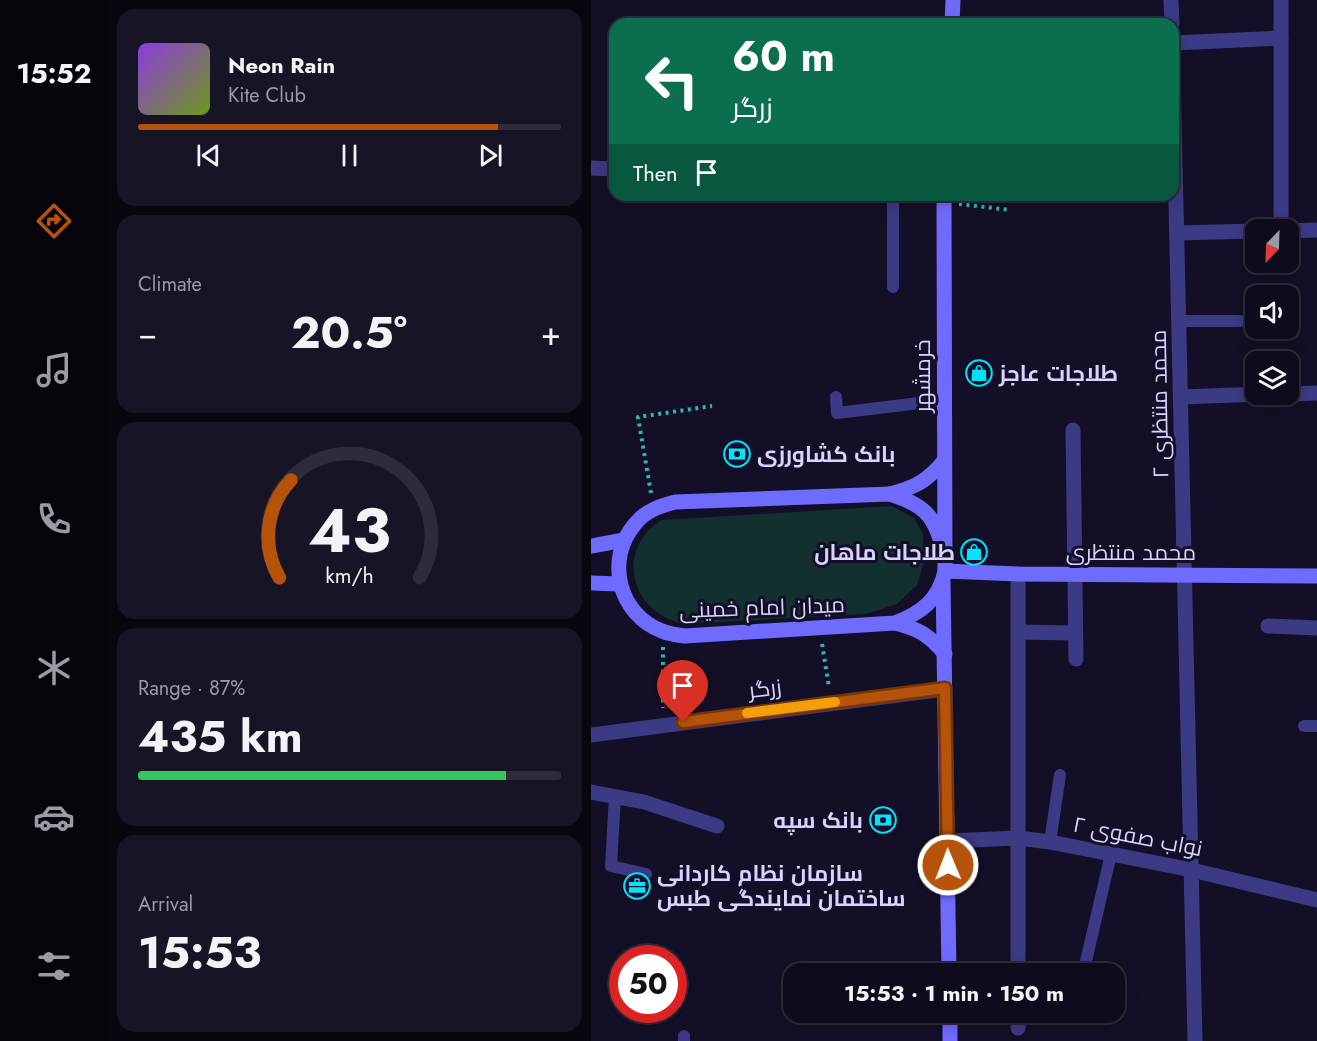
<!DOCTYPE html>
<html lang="en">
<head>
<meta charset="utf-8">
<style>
  :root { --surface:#0e0b1c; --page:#171425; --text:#f1f3f6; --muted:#9b9ba3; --line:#2e2b3b; --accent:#b45309 }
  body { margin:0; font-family:Jost,Cairo,sans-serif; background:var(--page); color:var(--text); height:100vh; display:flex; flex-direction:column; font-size:22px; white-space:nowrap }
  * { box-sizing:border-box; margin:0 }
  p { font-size:20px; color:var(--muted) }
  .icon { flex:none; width:33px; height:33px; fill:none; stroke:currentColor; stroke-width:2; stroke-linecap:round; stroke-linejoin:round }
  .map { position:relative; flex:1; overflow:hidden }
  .panel { display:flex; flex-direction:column; gap:9px; padding:9px; background:#08060f; width:483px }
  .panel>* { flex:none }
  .banner { position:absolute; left:18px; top:18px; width:570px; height:183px; border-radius:18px; box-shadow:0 3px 15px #0003,0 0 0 2px var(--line); background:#0b6e4f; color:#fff; overflow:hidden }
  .needle { width:39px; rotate:203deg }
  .tools { position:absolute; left:654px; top:219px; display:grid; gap:12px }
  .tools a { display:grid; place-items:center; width:54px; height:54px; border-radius:12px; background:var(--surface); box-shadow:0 3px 15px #0003,0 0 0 2px var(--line); font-size:30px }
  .speed { position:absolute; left:18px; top:945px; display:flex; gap:12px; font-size:30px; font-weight:700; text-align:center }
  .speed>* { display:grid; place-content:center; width:78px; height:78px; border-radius:50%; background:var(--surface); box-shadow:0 3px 15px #0003,0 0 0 2px var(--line); line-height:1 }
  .speed .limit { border:9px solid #d22; background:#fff; color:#111 }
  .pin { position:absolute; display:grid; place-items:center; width:51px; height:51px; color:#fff; margin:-62px -26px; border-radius:50% 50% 50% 0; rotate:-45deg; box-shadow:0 0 6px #0007 }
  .pin .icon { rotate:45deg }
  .me { position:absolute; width:66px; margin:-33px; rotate:359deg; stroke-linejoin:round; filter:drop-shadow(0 0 4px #0008) }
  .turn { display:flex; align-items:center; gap:21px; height:126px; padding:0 24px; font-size:27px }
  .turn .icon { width:78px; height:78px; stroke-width:2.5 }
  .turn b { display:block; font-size:42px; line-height:51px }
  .then { display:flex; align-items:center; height:57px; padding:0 24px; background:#0003; gap:12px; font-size:22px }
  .big { font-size:45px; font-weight:700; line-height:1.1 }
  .panel .tile { flex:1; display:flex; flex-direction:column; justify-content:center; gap:9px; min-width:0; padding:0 21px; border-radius:18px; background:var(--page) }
  .panel .dial { align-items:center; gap:0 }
  .dial svg { height:156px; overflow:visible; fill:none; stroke:var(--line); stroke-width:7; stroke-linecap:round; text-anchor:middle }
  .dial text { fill:var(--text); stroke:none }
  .song { display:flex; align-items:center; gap:18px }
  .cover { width:72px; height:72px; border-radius:9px; background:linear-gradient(135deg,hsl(270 70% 55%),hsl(80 70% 35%)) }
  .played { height:6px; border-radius:3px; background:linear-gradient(90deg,var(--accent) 85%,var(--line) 85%) }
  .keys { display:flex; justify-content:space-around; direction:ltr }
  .heat { display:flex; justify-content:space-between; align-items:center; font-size:33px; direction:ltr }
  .charge { height:9px; border-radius:4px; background:linear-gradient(90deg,#34c759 87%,var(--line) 0) }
  .trip { position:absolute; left:192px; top:963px; width:342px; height:60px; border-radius:18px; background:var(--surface); box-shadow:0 3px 15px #0003,0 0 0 2px var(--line); font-weight:700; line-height:60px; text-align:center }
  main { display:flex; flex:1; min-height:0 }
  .tabs { display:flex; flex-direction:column; width:108px; justify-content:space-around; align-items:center; background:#06040b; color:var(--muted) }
  .tabs .icon { width:42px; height:42px }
  .tabs .selected { color:var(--accent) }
  .tabs b { font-size:27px; color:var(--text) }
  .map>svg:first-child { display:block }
</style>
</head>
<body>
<main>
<nav class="tabs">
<b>15:52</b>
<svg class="icon selected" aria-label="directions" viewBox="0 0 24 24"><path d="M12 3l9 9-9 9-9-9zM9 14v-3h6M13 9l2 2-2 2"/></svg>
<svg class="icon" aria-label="music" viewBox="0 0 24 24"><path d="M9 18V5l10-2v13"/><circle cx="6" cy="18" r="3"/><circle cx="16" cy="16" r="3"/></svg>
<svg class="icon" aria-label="phone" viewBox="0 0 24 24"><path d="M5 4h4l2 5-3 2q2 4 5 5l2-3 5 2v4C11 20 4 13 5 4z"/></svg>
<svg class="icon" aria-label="climate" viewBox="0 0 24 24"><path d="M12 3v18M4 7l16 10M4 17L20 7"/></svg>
<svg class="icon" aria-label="car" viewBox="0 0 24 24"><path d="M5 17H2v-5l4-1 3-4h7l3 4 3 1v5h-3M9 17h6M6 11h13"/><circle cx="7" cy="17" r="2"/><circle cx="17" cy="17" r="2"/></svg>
<svg class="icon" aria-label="filters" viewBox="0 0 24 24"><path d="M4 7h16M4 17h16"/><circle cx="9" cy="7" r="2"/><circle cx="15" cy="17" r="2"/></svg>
</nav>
<section class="panel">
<div class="tile">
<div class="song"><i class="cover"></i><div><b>Neon Rain</b><p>Kite Club</p></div></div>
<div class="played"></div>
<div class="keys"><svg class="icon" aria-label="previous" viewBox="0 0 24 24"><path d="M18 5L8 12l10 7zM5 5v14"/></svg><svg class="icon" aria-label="pause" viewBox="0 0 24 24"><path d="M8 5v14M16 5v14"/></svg><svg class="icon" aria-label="next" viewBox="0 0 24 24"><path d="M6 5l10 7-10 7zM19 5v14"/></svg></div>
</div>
<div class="tile"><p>Climate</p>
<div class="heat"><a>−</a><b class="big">20.5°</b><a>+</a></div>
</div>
<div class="tile dial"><svg viewBox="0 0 100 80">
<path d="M14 69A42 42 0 1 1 86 69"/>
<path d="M14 69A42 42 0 0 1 20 19" stroke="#b45309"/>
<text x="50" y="56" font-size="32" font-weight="700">43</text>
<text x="50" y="72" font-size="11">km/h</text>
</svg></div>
<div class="tile"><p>Range · 87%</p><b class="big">435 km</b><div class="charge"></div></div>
<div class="tile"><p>Arrival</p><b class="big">15:53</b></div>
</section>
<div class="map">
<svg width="726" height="1041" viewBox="0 0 726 1041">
  <rect width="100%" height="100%" fill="#130f26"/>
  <!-- green -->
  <path fill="#12302f" d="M301 506 323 518 332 534 333 561 326 585 306 604 275 614 90 624C83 621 74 618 68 614 33 589 34 542 71 520Z"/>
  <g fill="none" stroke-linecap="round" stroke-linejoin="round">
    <!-- path -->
    <g stroke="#2fb8b0" stroke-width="4" stroke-dasharray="3 4.5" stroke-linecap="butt">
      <polyline points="368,204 419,210"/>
      <polyline points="60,493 47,417 121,406"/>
      <polyline points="231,644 238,687"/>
      <polyline points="72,647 72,708"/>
    </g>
    <!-- lane -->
    <g stroke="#3d3a85" stroke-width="12">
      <polyline points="302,195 302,287"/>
      <polyline points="588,321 649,321"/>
      <polyline points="245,397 246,413 353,400"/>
      <polyline points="713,726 726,726"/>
      <polyline points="24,796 20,866 55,874"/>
      <polyline points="459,842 469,775"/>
      <polyline points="492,974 520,854"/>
      <polyline points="93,1041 93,1036"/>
    </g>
    <!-- street -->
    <g stroke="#3d3a85" stroke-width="15">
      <polyline points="580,0 581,24"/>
      <polyline points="690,0 690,230"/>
      <polyline points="582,43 690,38"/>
      <polyline points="582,72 604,1041"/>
      <polyline points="0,168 24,169"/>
      <polyline points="698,231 726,230"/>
      <polyline points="586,233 664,231"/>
      <polyline points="698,394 726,393"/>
      <polyline points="590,397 670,394"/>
      <polyline points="482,430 485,659"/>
      <polyline points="427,574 427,974"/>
      <polyline points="677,626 726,628"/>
      <polyline points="427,632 484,633"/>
      <polyline points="0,735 354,689"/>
      <polyline points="0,792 53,802 126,826"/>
      <polyline points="356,841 427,838 459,842 601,870 726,900"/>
      <polyline points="427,1028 427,1012"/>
    </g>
    <!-- secondary -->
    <g stroke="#6f6bff" stroke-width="15">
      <polyline points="361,24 362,0"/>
      <path d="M353 195 354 571C348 600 330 613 304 623L94 636C86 635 78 634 71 631 27 614 14 559 44 524 54 511 69 506 84 502L299 494C337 506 345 518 354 557"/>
      <path d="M299 494C325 487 336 481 353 461"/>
      <polyline points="0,546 33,540"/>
      <polyline points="354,571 427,574 726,576"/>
      <polyline points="352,581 358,974"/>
      <polyline points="0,583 28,584"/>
      <path d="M304 623C328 629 338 635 354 654"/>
      <polyline points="359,1012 359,1041"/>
    </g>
  </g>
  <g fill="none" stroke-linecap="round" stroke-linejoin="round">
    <!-- route casing -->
    <g stroke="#753606" stroke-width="15">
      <polyline id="route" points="92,722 354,688 357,865"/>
    </g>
    <!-- route -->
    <use href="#route" stroke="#b45309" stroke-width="10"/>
    <!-- slow -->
    <polyline stroke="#f59e0b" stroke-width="10" points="156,713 244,702"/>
  </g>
  <!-- icons -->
  <defs>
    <g id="shop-ring" transform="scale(1.35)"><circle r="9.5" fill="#130f26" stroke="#00e5ff" stroke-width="1.5"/><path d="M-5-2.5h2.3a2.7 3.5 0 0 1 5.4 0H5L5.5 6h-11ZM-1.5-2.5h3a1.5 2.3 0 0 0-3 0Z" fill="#00e5ff"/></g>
    <g id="bank-ring" transform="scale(1.35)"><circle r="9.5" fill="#130f26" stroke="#00e5ff" stroke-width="1.5"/><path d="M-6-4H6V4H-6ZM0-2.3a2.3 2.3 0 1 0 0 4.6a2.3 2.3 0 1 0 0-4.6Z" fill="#00e5ff"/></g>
    <g id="office-ring" transform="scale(1.35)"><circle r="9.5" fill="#130f26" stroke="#00e5ff" stroke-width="1.5"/><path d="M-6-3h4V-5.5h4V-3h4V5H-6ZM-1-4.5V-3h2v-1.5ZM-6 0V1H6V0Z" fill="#00e5ff"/></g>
  </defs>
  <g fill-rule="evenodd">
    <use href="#shop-ring" x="388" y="373"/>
    <use href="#bank-ring" x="146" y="454"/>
    <use href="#shop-ring" x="383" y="552"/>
    <use href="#bank-ring" x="292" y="820"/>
    <use href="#office-ring" x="46" y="886"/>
  </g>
  <g text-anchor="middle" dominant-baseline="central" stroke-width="6" stroke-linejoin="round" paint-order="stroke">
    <!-- poi labels -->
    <g font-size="22" font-weight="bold" fill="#d9d4ff" stroke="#130f26" text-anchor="start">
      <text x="408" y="373">طلاجات عاجز</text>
      <text x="166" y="454">بانک کشاورزی</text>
      <text x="364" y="552" text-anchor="end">طلاجات ماهان</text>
      <text x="272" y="820" text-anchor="end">بانک سپه</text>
      <text x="66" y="873">سازمان نظام کاردانی<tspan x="66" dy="25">ساختمان نمایندگی طبس</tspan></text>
    </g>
    <!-- street labels -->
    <g font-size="22" fill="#d9d4ff" stroke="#130f26">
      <text transform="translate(331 376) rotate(-90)">خرمشهر</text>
      <text transform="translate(568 404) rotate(-91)">محمد منتظری ۲</text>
      <text x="540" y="552">محمد منتظری</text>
      <text transform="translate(171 607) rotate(-2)">میدان امام خمینی</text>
      <text transform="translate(174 688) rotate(-7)">زرگر</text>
      <text transform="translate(547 836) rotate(11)">نواب صفوی ۲</text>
    </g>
  </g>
</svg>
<div class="tools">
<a><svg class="needle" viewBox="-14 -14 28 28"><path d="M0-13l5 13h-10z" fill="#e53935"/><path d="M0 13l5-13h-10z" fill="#9b9ba3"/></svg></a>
<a><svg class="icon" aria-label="sound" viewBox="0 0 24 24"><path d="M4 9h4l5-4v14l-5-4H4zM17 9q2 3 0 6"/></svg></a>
<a><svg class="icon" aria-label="layers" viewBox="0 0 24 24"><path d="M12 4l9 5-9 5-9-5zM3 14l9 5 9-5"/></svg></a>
</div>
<div class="speed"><div class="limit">50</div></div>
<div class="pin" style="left:92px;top:722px;background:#d93025"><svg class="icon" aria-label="arrive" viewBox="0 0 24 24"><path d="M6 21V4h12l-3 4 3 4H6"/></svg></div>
<svg class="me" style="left:357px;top:865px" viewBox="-20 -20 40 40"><circle r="17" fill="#b45309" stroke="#fff" stroke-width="3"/><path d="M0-11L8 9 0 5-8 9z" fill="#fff"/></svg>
<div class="trip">15:53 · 1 min · 150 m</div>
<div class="banner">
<div class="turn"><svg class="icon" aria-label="left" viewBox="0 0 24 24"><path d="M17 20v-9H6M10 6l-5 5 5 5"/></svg><div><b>60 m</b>زرگر</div></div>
<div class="then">Then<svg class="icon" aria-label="arrive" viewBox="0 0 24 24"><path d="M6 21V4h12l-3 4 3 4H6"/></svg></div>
</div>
</div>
</main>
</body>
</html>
